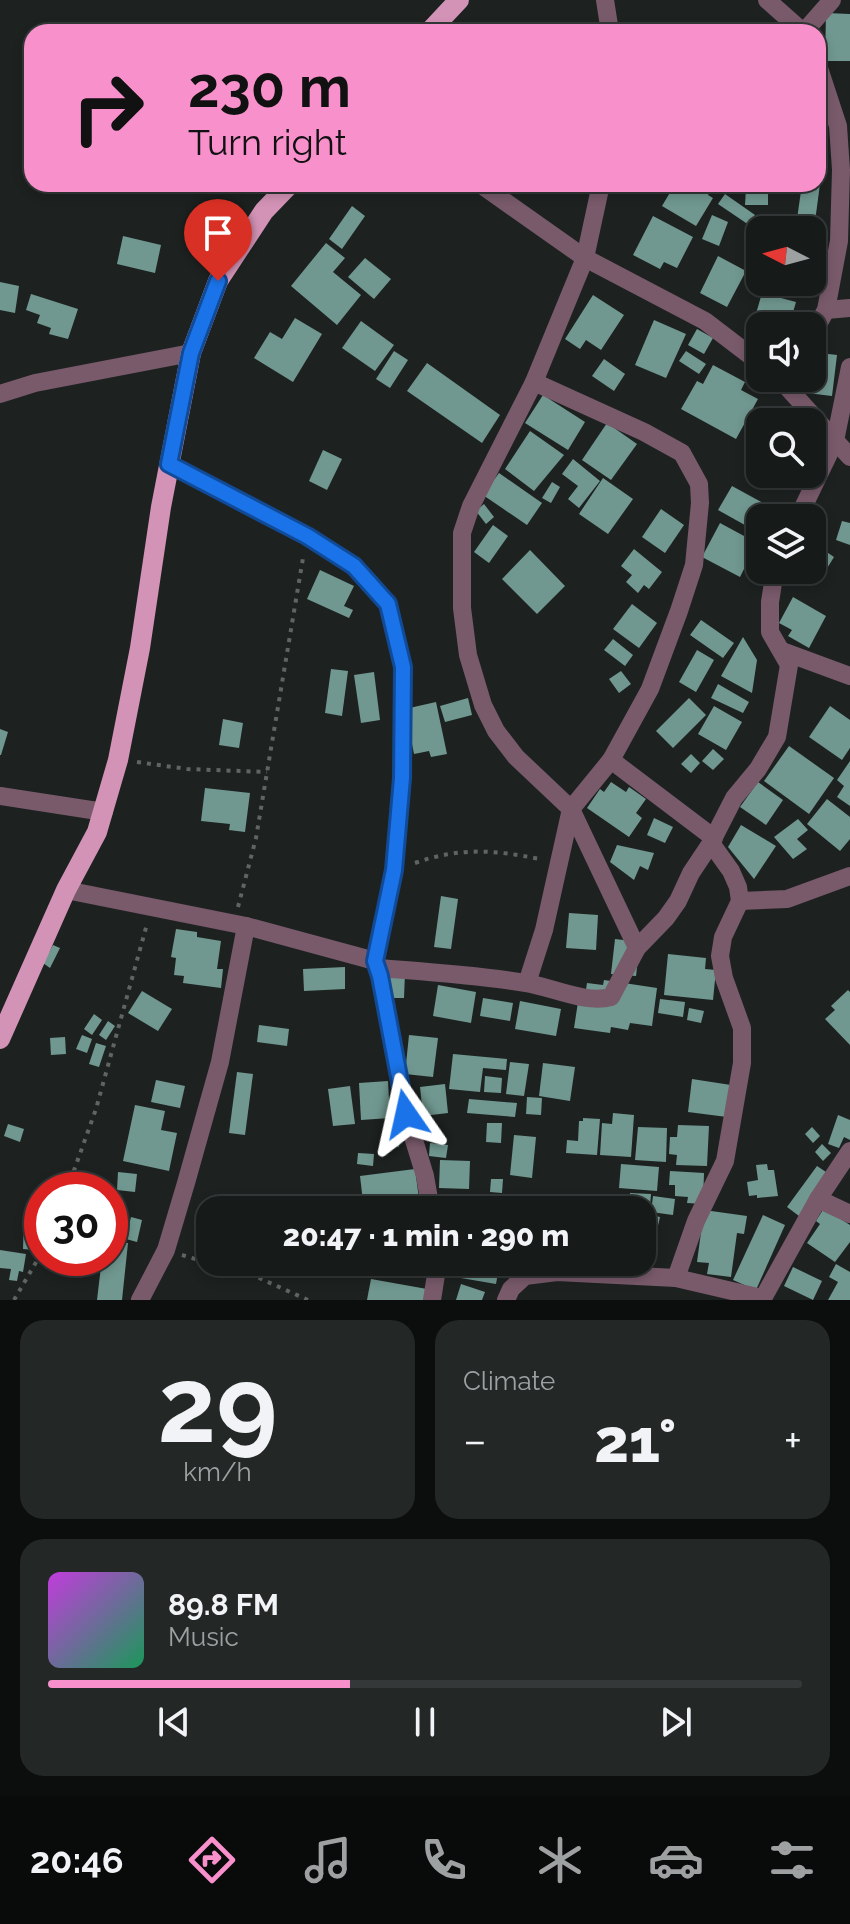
<!DOCTYPE html>
<html lang="en">
<head>
<meta charset="utf-8">
<style>
  :root { --surface:#161a19; --page:#232726; --text:#f1f3f6; --muted:#9ea1a2; --line:#353838; --accent:#f890cc }
  body { margin:0; font-family:Raleway,sans-serif; background:var(--page); color:var(--text); height:100vh; display:flex; flex-direction:column; font-size:30px; white-space:nowrap }
  * { box-sizing:border-box; margin:0 }
  p { font-size:26px; color:var(--muted) }
  .icon { flex:none; width:44px; height:44px; fill:none; stroke:currentColor; stroke-width:2; stroke-linecap:round; stroke-linejoin:round }
  .map { position:relative; height:1300px; overflow:hidden }
  .sheet { display:flex; flex-direction:column; gap:20px; padding:20px; background:#0c0e0e; flex:1 }
  .sheet>* { flex:none }
  .banner { position:absolute; left:24px; top:24px; width:802px; height:168px; border-radius:24px; box-shadow:0 4px 12px #0003,0 0 0 2px var(--line); background:#f890cc; color:#111; overflow:hidden }
  .needle { width:52px; rotate:276deg }
  .controls { position:absolute; left:746px; top:216px; display:grid; gap:16px }
  .controls a { display:grid; place-items:center; width:80px; height:80px; border-radius:16px; background:var(--surface); box-shadow:0 4px 12px #0003,0 0 0 2px var(--line); font-size:40px }
  .speed { position:absolute; left:24px; top:1172px; display:flex; gap:16px; font-size:40px; font-weight:700; text-align:center }
  .speed>* { display:grid; place-content:center; width:104px; height:104px; border-radius:50%; background:var(--surface); box-shadow:0 4px 12px #0003,0 0 0 2px var(--line); line-height:1 }
  .speed .limit { border:12px solid #d22; background:#fff; color:#111 }
  .pin { position:absolute; display:grid; place-items:center; width:68px; height:68px; color:#fff; margin:-82px -34px; border-radius:50% 50% 50% 0; rotate:-45deg; box-shadow:0 0 8px #0007 }
  .pin .icon { rotate:45deg }
  .me { position:absolute; width:88px; margin:-44px; rotate:349deg; stroke-linejoin:round; filter:drop-shadow(0 0 6px #0008) }
  .turn { display:flex; align-items:center; gap:28px; height:168px; padding:0 32px; font-size:36px }
  .turn .icon { width:104px; height:104px; stroke-width:2.5 }
  .turn b { display:block; font-size:56px; line-height:68px }
  .big { font-size:60px; font-weight:800; line-height:1.1 }
  .sheet .widget { flex:1; display:flex; flex-direction:column; justify-content:center; gap:12px; min-width:0; padding:0 28px; border-radius:24px; background:var(--page) }
  .sheet .dial { align-items:center; gap:0 }
  .dial b { font-size:104px; line-height:1 }
  .song { display:flex; align-items:center; gap:24px }
  .cover { width:96px; height:96px; border-radius:12px; background:linear-gradient(135deg,hsl(290 70% 55%),hsl(150 70% 35%)) }
  .played { height:8px; border-radius:4px; background:linear-gradient(90deg,var(--accent) 40%,var(--line) 40%) }
  .keys { display:flex; justify-content:space-around; direction:ltr }
  .heat { display:flex; justify-content:space-between; align-items:center; font-size:44px; direction:ltr }
  .sheet .tiles { flex:1; display:grid; gap:20px; grid-template-columns:1fr 1fr }
  .widget:last-child { grid-column:span 2 }
  .trip { position:absolute; left:196px; top:1196px; width:460px; height:80px; border-radius:24px; background:var(--surface); box-shadow:0 4px 12px #0003,0 0 0 2px var(--line); font-weight:800; line-height:80px; text-align:center }
  .menu { display:flex; height:128px; justify-content:space-around; align-items:center; background:#090a0a; color:var(--muted) }
  .menu .icon { width:56px; height:56px }
  .menu .active { color:var(--accent) }
  .menu b { font-size:36px; color:var(--text) }
  .map>svg:first-child { display:block }
</style>
</head>
<body>
<div class="map">
<svg width="850" height="1300" viewBox="0 0 850 1300">
  <rect width="100%" height="100%" fill="#1d2221"/>
  <!-- building -->
  <g fill="#709890">
    <polygon points="826,13 850,14 850,61 825,61"/>
    <polygon points="250,27 287,30 287,32 250,32"/>
    <polygon points="675,184 707,184 712,187 708,195 713,198 696,226 662,206"/>
    <polygon points="802,184 820,184 814,229 796,226"/>
    <polygon points="746,188 768,188 768,205 745,205"/>
    <polygon points="725,194 755,215 749,225 718,204"/>
    <polygon points="352,206 365,216 342,249 329,239"/>
    <polygon points="712,215 728,222 719,246 702,239"/>
    <polygon points="653,216 693,237 677,268 664,262 660,269 633,255"/>
    <polygon points="123,236 161,245 155,273 117,264"/>
    <polygon points="326,243 345,258 333,272 361,295 337,325 291,286"/>
    <polygon points="718,256 746,271 727,307 700,293"/>
    <polygon points="365,258 391,279 374,299 348,277"/>
    <polygon points="0,282 19,286 15,313 0,310"/>
    <polygon points="762,293 796,302 789,326 753,324"/>
    <polygon points="31,294 78,309 68,339 49,334 51,328 37,323 40,315 26,310"/>
    <polygon points="593,295 624,315 601,350 586,340 580,349 565,339"/>
    <polygon points="295,318 322,334 293,382 254,358 270,332 282,339"/>
    <polygon points="654,320 686,334 666,378 635,365"/>
    <polygon points="361,321 394,345 375,371 342,348"/>
    <polygon points="697,329 713,338 704,354 688,345"/>
    <polygon points="394,351 408,360 390,388 376,379"/>
    <polygon points="686,351 706,364 699,374 679,361"/>
    <polygon points="812,352 837,355 832,396 799,392 801,378 812,378"/>
    <polygon points="604,359 625,374 614,391 592,376"/>
    <polygon points="427,363 500,415 482,443 407,391"/>
    <polygon points="713,365 745,382 741,390 758,399 736,439 681,409 697,381 703,384"/>
    <polygon points="543,395 585,422 568,450 525,423"/>
    <polygon points="607,423 637,444 611,480 582,460"/>
    <polygon points="530,431 564,455 534,491 505,469"/>
    <polygon points="323,450 342,459 327,490 309,481"/>
    <polygon points="573,459 600,481 579,508 568,499 578,486 562,474"/>
    <polygon points="499,473 542,503 527,525 483,495"/>
    <polygon points="603,478 633,499 608,534 579,514"/>
    <polygon points="552,482 560,487 551,503 542,498"/>
    <polygon points="732,486 765,504 752,529 718,510"/>
    <polygon points="484,504 494,517 486,524 476,511"/>
    <polygon points="661,509 684,525 665,553 642,537"/>
    <polygon points="842,521 850,523 850,545 836,540"/>
    <polygon points="720,523 757,543 740,577 702,557"/>
    <polygon points="493,525 508,536 489,563 474,552"/>
    <polygon points="812,542 834,557 818,583 799,570 812,570"/>
    <polygon points="634,549 662,572 649,589 644,585 638,593 626,582 632,575 621,566"/>
    <polygon points="530,550 565,586 537,614 502,579"/>
    <polygon points="320,570 354,586 344,606 353,610 349,618 307,599"/>
    <polygon points="793,597 826,616 809,648 788,636 792,630 779,623"/>
    <polygon points="632,604 657,623 639,648 613,629"/>
    <polygon points="701,620 734,643 723,658 690,635"/>
    <polygon points="743,637 757,660 752,693 721,676"/>
    <polygon points="613,639 633,655 625,666 604,650"/>
    <polygon points="697,650 714,660 696,692 679,682"/>
    <polygon points="331,669 348,671 342,716 325,713"/>
    <polygon points="621,671 631,684 619,693 609,679"/>
    <polygon points="374,672 380,720 361,723 354,675"/>
    <polygon points="718,684 749,702 743,713 711,698"/>
    <polygon points="468,698 472,715 445,722 440,706"/>
    <polygon points="689,698 706,715 673,748 656,731"/>
    <polygon points="436,702 447,754 431,757 429,751 414,754 405,709"/>
    <polygon points="714,706 742,722 726,750 698,734"/>
    <polygon points="830,706 850,720 850,748 842,760 809,737"/>
    <polygon points="223,719 243,723 239,748 219,745"/>
    <polygon points="0,729 8,732 1,755 0,755"/>
    <polygon points="789,746 834,778 809,814 764,781"/>
    <polygon points="713,749 724,759 713,770 702,761"/>
    <polygon points="691,754 700,763 691,773 681,764"/>
    <polygon points="850,761 850,806 837,797 844,786 837,780"/>
    <polygon points="611,782 626,792 629,787 646,799 636,813 642,818 629,837 587,808 600,789 604,792"/>
    <polygon points="758,782 783,800 766,825 740,807"/>
    <polygon points="205,788 250,793 245,832 229,830 230,824 201,821"/>
    <polygon points="827,799 850,817 850,839 840,851 807,824"/>
    <polygon points="654,818 673,827 665,843 647,835"/>
    <polygon points="798,819 808,830 797,839 807,849 793,859 774,837"/>
    <polygon points="741,825 776,846 754,879 728,847"/>
    <polygon points="617,845 654,853 648,870 640,866 634,880 610,862"/>
    <polygon points="441,896 458,899 451,949 434,947"/>
    <polygon points="569,913 598,915 596,950 566,948"/>
    <polygon points="176,929 197,932 197,937 221,941 217,969 223,969 221,988 183,983 184,976 174,975 176,958 171,957"/>
    <polygon points="615,939 640,942 636,976 611,974"/>
    <polygon points="53,945 60,948 50,968 43,963"/>
    <polygon points="668,954 706,958 705,969 716,970 713,1000 664,995"/>
    <polygon points="345,967 345,989 304,991 303,969"/>
    <polygon points="386,972 405,973 404,998 385,998"/>
    <polygon points="604,980 657,988 652,1026 630,1023 628,1030 611,1027 610,1033 574,1028 578,1002 584,1003 587,983 603,985"/>
    <polygon points="438,985 476,992 471,1023 433,1016"/>
    <polygon points="848,990 850,992 850,1045 825,1019 835,1010 831,1006"/>
    <polygon points="142,991 172,1009 158,1031 128,1013"/>
    <polygon points="483,998 513,1003 510,1021 480,1016"/>
    <polygon points="660,999 685,1002 683,1017 658,1013"/>
    <polygon points="520,1001 561,1009 556,1036 515,1029"/>
    <polygon points="689,1008 704,1011 701,1023 687,1020"/>
    <polygon points="94,1014 102,1020 92,1035 84,1029"/>
    <polygon points="108,1021 115,1026 106,1040 99,1035"/>
    <polygon points="259,1025 289,1029 287,1046 257,1042"/>
    <polygon points="82,1035 92,1039 87,1053 76,1049"/>
    <polygon points="409,1035 438,1038 433,1077 405,1074"/>
    <polygon points="65,1037 66,1054 51,1055 50,1038"/>
    <polygon points="96,1043 106,1046 99,1067 89,1064"/>
    <polygon points="453,1054 507,1059 506,1070 483,1068 480,1092 449,1089"/>
    <polygon points="510,1062 529,1064 524,1096 506,1094"/>
    <polygon points="543,1063 575,1067 570,1101 539,1096"/>
    <polygon points="237,1072 253,1074 245,1135 229,1133"/>
    <polygon points="485,1076 502,1078 501,1093 484,1092"/>
    <polygon points="692,1079 731,1085 727,1117 688,1112"/>
    <polygon points="156,1080 185,1086 180,1108 151,1102"/>
    <polygon points="388,1081 390,1118 361,1120 359,1083"/>
    <polygon points="445,1084 448,1113 423,1116 420,1087"/>
    <polygon points="350,1086 355,1124 333,1126 328,1089"/>
    <polygon points="527,1097 542,1098 541,1115 526,1114"/>
    <polygon points="469,1099 517,1103 515,1117 467,1113"/>
    <polygon points="135,1105 165,1111 161,1130 177,1133 169,1171 123,1161"/>
    <polygon points="613,1113 634,1115 631,1157 600,1155 602,1123 612,1124"/>
    <polygon points="838,1115 850,1120 850,1140 844,1137 839,1148 828,1144"/>
    <polygon points="583,1118 600,1119 597,1155 566,1153 567,1140 578,1141 579,1121 583,1121"/>
    <polygon points="432,1120 435,1132 426,1134 422,1123"/>
    <polygon points="487,1123 502,1123 501,1143 486,1142"/>
    <polygon points="8,1124 24,1129 20,1142 4,1136"/>
    <polygon points="678,1125 709,1126 707,1166 676,1165 677,1155 669,1154 670,1137 677,1137"/>
    <polygon points="638,1127 667,1128 666,1162 635,1160"/>
    <polygon points="812,1127 820,1136 813,1143 805,1134"/>
    <polygon points="392,1131 401,1132 399,1147 390,1146"/>
    <polygon points="514,1135 536,1137 532,1178 510,1175"/>
    <polygon points="430,1143 448,1145 446,1158 429,1156"/>
    <polygon points="822,1144 831,1153 823,1161 815,1152"/>
    <polygon points="358,1153 374,1154 373,1166 357,1164"/>
    <polygon points="440,1160 470,1161 469,1189 439,1188"/>
    <polygon points="621,1164 659,1167 657,1191 619,1188"/>
    <polygon points="767,1164 768,1170 774,1170 778,1196 757,1198 757,1195 749,1196 747,1182 758,1180 756,1165"/>
    <polygon points="817,1166 829,1174 799,1216 787,1207"/>
    <polygon points="415,1169 420,1206 364,1210 360,1176"/>
    <polygon points="670,1171 704,1173 703,1204 687,1203 688,1197 675,1196 675,1185 669,1185"/>
    <polygon points="118,1172 137,1174 135,1192 117,1190"/>
    <polygon points="491,1179 503,1179 502,1193 490,1192"/>
    <polygon points="630,1193 651,1194 650,1206 629,1205"/>
    <polygon points="589,1195 610,1195 609,1210 589,1210"/>
    <polygon points="653,1196 675,1199 673,1215 651,1212"/>
    <polygon points="824,1208 850,1225 850,1242 835,1262 807,1243 820,1224 816,1221"/>
    <polygon points="704,1210 747,1216 744,1234 737,1233 731,1277 707,1274 709,1263 697,1262"/>
    <polygon points="642,1213 660,1217 651,1256 642,1254"/>
    <polygon points="763,1215 785,1225 756,1290 733,1280"/>
    <polygon points="131,1217 142,1220 137,1242 126,1239"/>
    <polygon points="24,1219 36,1220 34,1250 23,1249"/>
    <polygon points="110,1241 128,1243 122,1300 97,1300 102,1258 110,1258"/>
    <polygon points="0,1250 26,1254 23,1272 19,1271 17,1281 9,1280 11,1269 0,1268"/>
    <polygon points="393,1262 424,1262 424,1269 392,1268"/>
    <polygon points="458,1262 500,1262 496,1284 455,1277"/>
    <polygon points="836,1264 850,1272 850,1300 828,1300 838,1282 829,1277"/>
    <polygon points="793,1267 822,1281 813,1300 784,1286"/>
    <polygon points="371,1279 427,1289 425,1300 367,1300"/>
    <polygon points="461,1284 485,1292 482,1300 456,1300"/>
  </g>
  <g fill="none" stroke-linecap="round" stroke-linejoin="round">
    <!-- path -->
    <g stroke="#606564" stroke-width="4" stroke-dasharray="4 6" stroke-linecap="butt">
      <polyline points="137,762 187,769 267,772"/>
      <path d="M415 863C460 847 494 850 540 859"/>
      <polyline points="238,907 256,838 303,558"/>
      <polyline points="67,1190 96,1109 147,924"/>
      <polyline points="182,1255 259,1278 308,1300"/>
      <polyline points="14,1300 42,1252"/>
    </g>
    <!-- street -->
    <g stroke="#795a6b" stroke-width="18">
      <polyline points="605,0 610,32"/>
      <polyline points="767,0 803,32"/>
      <polyline points="804,32 832,0"/>
      <polyline points="480,184 585,258 705,321 760,363"/>
      <polyline points="601,184 585,258 534,382 471,506 462,533 462,608 468,655 483,705 496,731 516,757 571,809 637,948"/>
      <polyline points="826,310 850,308"/>
      <polyline points="812,335 826,310 839,241 841,170 838,126 818,65"/>
      <polyline points="779,378 850,457"/>
      <polyline points="0,394 35,383 191,353"/>
      <polyline points="169,464 307,536 354,566 388,604 403,667 402,778 394,870 375,961 380,976 406,1114 425,1176 431,1210"/>
      <polyline points="798,518 835,441 850,367"/>
      <polyline points="782,651 850,676"/>
      <polyline points="611,760 714,838"/>
      <polyline points="0,796 104,812"/>
      <polyline points="66,890 246,926 375,961"/>
      <polyline points="740,901 787,899 850,876"/>
      <path d="M378 968C428 972 477 975 526 983 551 987 586 1004 611 997L637 948 666 918 678 901 691 873 711 843 734 798 758 769 777 737 789 665 770 632V602L775 570"/>
      <polyline points="527,983 544,930 571,809 611,760 650,689 679,611 694,565 700,503 699,484 682,453 644,432 534,382"/>
      <polyline points="818,1199 850,1214"/>
      <polyline points="676,1278 696,1221 725,1161 742,1063 742,1028 724,978 720,956 723,937 740,901 738,887 731,871 711,843"/>
      <polyline points="140,1300 166,1250 186,1183 220,1062 246,926"/>
      <polyline points="432,1300 438,1262"/>
      <polyline points="506,1300 511,1289 525,1276 557,1272 676,1278 762,1298"/>
      <polyline points="762,1300 818,1199 850,1151"/>
    </g>
    <!-- primary -->
    <g stroke="#d393b6" stroke-width="20">
      <polyline points="429,32 459,0"/>
      <polyline points="0,1039 66,890 97,832 118,760 140,648 161,507 191,353 218,281 264,211 290,184"/>
    </g>
  </g>
  <g fill="none" stroke-linecap="round" stroke-linejoin="round">
    <!-- route casing -->
    <g stroke="#114b97" stroke-width="20">
      <polyline id="route" points="218,281 191,353 169,464 307,536 354,566 388,604 403,667 402,778 394,870 375,961 380,976 406,1114"/>
    </g>
    <!-- route -->
    <use href="#route" stroke="#1a73e8" stroke-width="14"/>
  </g>
</svg>
<div class="controls">
<a><svg class="needle" viewBox="-14 -14 28 28"><path d="M0-13l5 13h-10z" fill="#e53935"/><path d="M0 13l5-13h-10z" fill="#9ea1a2"/></svg></a>
<a><svg class="icon" aria-label="sound" viewBox="0 0 24 24"><path d="M4 9h4l5-4v14l-5-4H4zM17 9q2 3 0 6"/></svg></a>
<a><svg class="icon" aria-label="search" viewBox="0 0 24 24"><circle cx="10" cy="10" r="6"/><path d="M15 15l6 6"/></svg></a>
<a><svg class="icon" aria-label="layers" viewBox="0 0 24 24"><path d="M12 4l9 5-9 5-9-5zM3 14l9 5 9-5"/></svg></a>
</div>
<div class="speed"><div class="limit">30</div></div>
<div class="pin" style="left:218px;top:281px;background:#d93025"><svg class="icon" aria-label="arrive" viewBox="0 0 24 24"><path d="M6 21V4h12l-3 4 3 4H6"/></svg></div>
<svg class="me" style="left:406px;top:1114px" viewBox="-20 -20 40 40"><path d="M0-17L14 15 0 8-14 15z" fill="#1a73e8" stroke="#fff" stroke-width="4"/></svg>
<div class="trip">20:47 · 1 min · 290 m</div>
<div class="banner">
<div class="turn"><svg class="icon" aria-label="right" viewBox="0 0 24 24"><path d="M7 20v-9h11M14 6l5 5-5 5"/></svg><div><b>230 m</b>Turn right</div></div>
</div>
</div>
<section class="sheet">
<div class="tiles">
<div class="widget dial"><b>29</b><p>km/h</p></div>
<div class="widget"><p>Climate</p>
<div class="heat"><a>−</a><b class="big">21°</b><a>+</a></div>
</div>
<div class="widget">
<div class="song"><i class="cover"></i><div><b>89.8 FM</b><p>Music</p></div></div>
<div class="played"></div>
<div class="keys"><svg class="icon" aria-label="previous" viewBox="0 0 24 24"><path d="M18 5L8 12l10 7zM5 5v14"/></svg><svg class="icon" aria-label="pause" viewBox="0 0 24 24"><path d="M8 5v14M16 5v14"/></svg><svg class="icon" aria-label="next" viewBox="0 0 24 24"><path d="M6 5l10 7-10 7zM19 5v14"/></svg></div>
</div>
</div>
</section>
<nav class="menu">
<b>20:46</b>
<svg class="icon active" aria-label="directions" viewBox="0 0 24 24"><path d="M12 3l9 9-9 9-9-9zM9 14v-3h6M13 9l2 2-2 2"/></svg>
<svg class="icon" aria-label="music" viewBox="0 0 24 24"><path d="M9 18V5l10-2v13"/><circle cx="6" cy="18" r="3"/><circle cx="16" cy="16" r="3"/></svg>
<svg class="icon" aria-label="phone" viewBox="0 0 24 24"><path d="M5 4h4l2 5-3 2q2 4 5 5l2-3 5 2v4C11 20 4 13 5 4z"/></svg>
<svg class="icon" aria-label="climate" viewBox="0 0 24 24"><path d="M12 3v18M4 7l16 10M4 17L20 7"/></svg>
<svg class="icon" aria-label="car" viewBox="0 0 24 24"><path d="M5 17H2v-5l4-1 3-4h7l3 4 3 1v5h-3M9 17h6M6 11h13"/><circle cx="7" cy="17" r="2"/><circle cx="17" cy="17" r="2"/></svg>
<svg class="icon" aria-label="filters" viewBox="0 0 24 24"><path d="M4 7h16M4 17h16"/><circle cx="9" cy="7" r="2"/><circle cx="15" cy="17" r="2"/></svg>
</nav>
</body>
</html>
